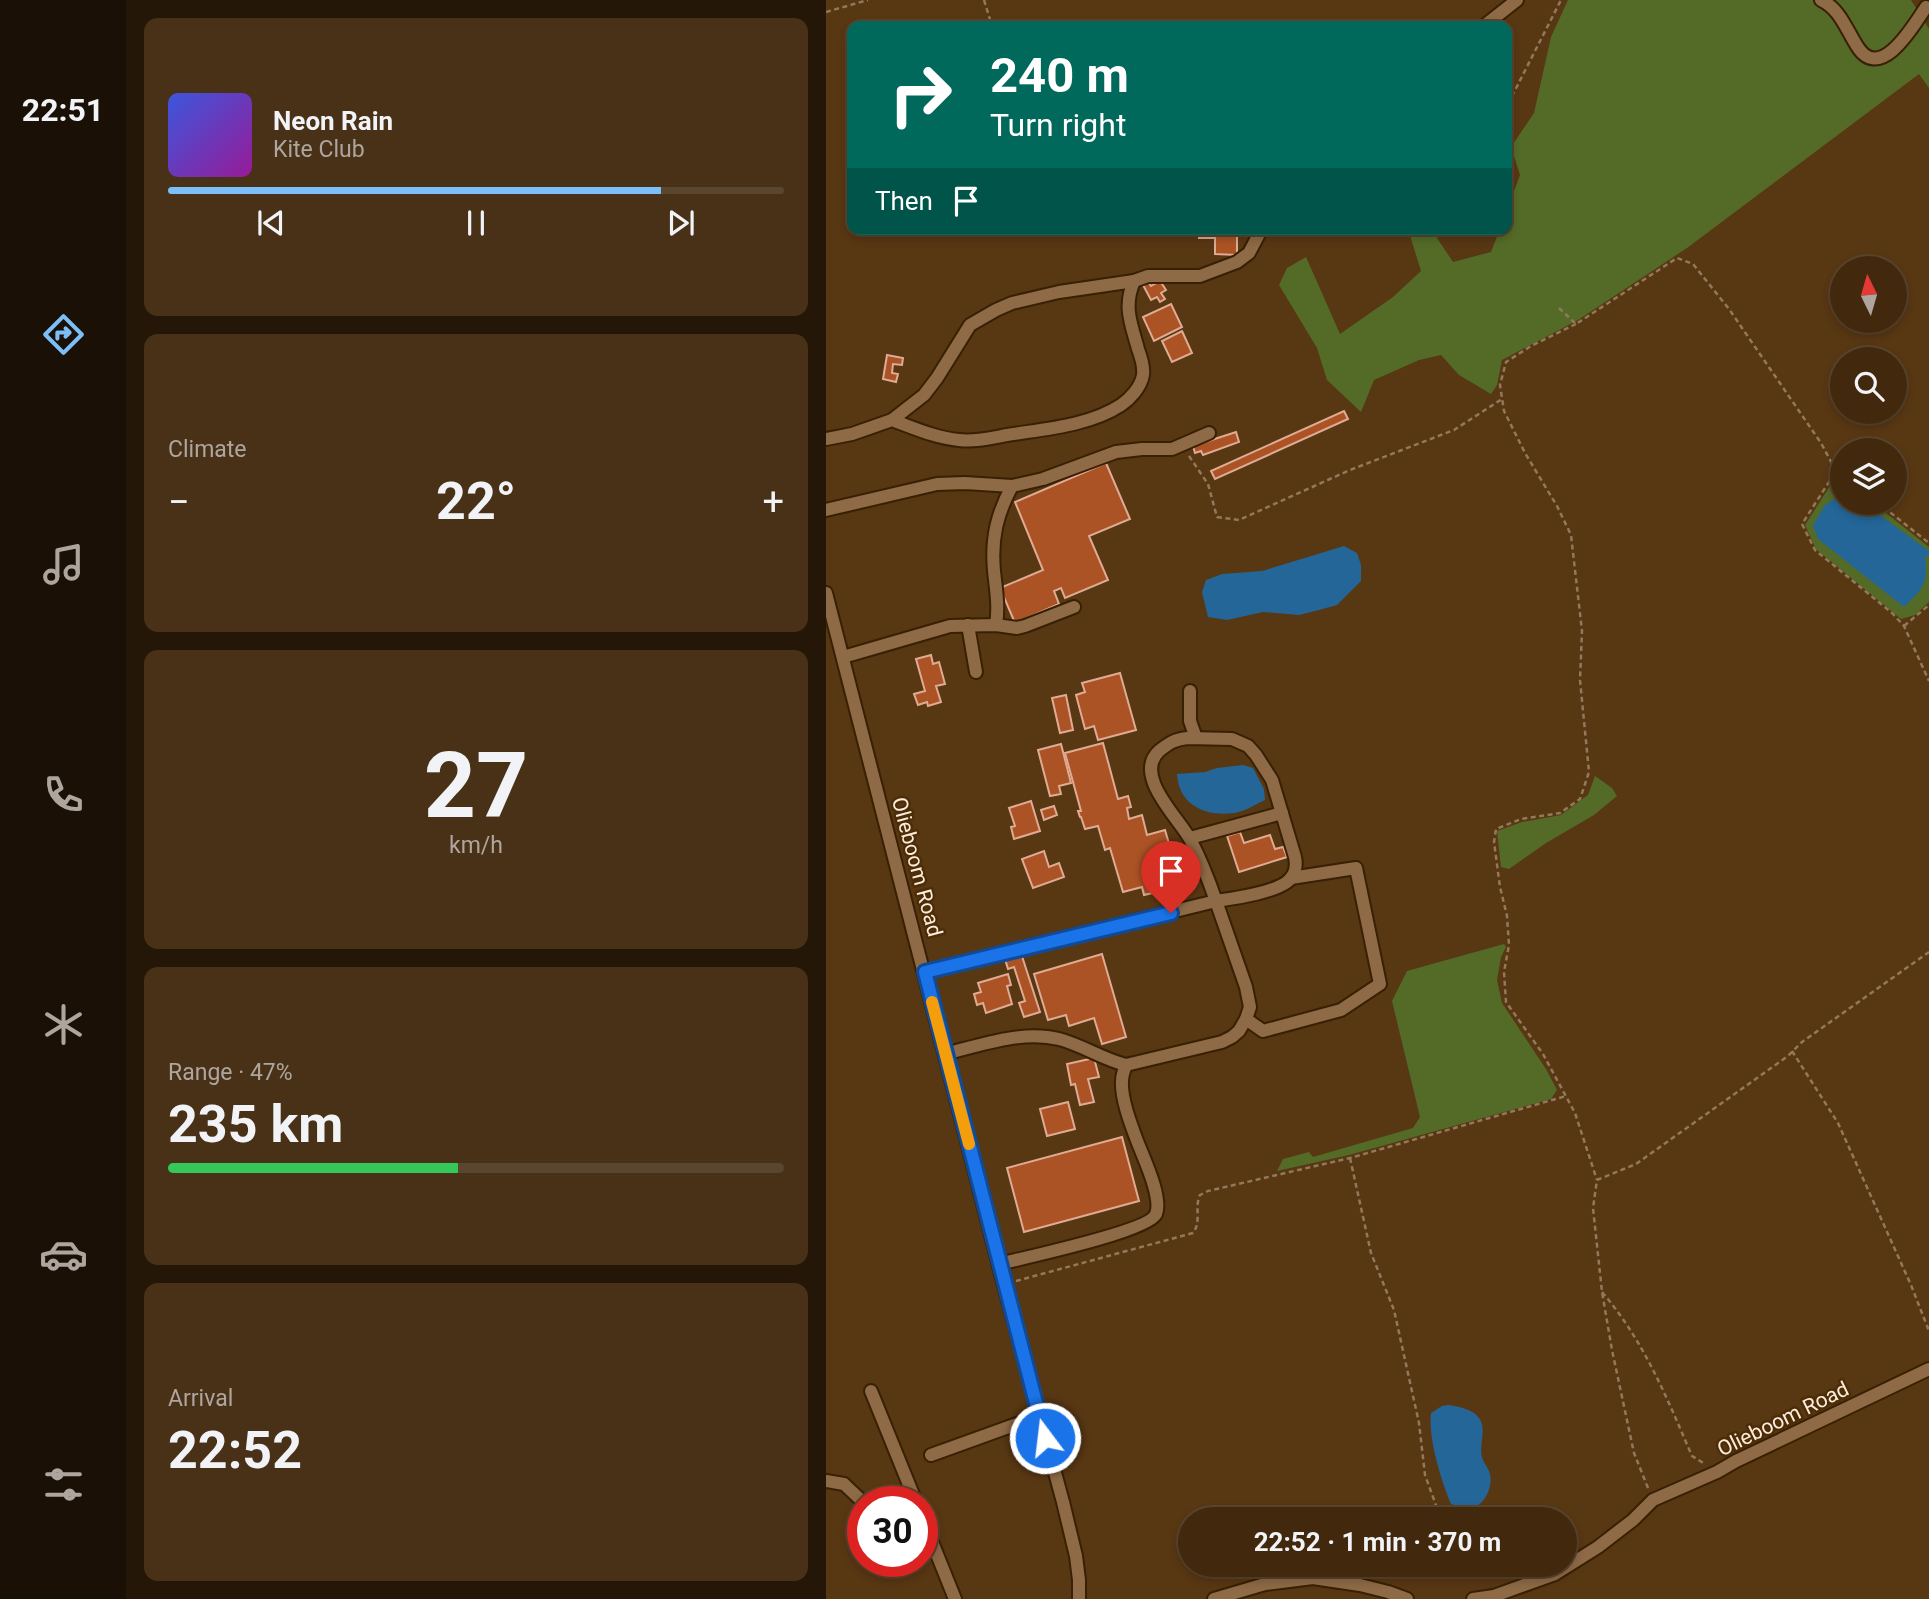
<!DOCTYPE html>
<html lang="en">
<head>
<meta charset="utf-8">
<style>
  :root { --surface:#42290e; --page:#493117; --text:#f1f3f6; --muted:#aea69e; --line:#5a452e; --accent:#7bbef8 }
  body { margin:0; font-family:Roboto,sans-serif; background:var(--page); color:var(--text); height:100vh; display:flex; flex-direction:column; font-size:26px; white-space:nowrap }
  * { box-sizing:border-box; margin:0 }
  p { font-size:23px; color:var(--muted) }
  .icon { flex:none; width:38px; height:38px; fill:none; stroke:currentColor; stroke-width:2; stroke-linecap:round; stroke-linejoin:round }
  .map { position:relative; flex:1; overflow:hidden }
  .panel { display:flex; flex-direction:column; gap:18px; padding:18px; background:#241708; width:700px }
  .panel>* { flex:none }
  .hud { position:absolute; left:21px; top:21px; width:665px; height:214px; border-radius:14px; box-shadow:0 4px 10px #0003,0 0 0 2px var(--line); background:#00695c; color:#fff; overflow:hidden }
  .needle { width:46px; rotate:355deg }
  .controls { position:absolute; left:1004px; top:256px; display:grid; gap:14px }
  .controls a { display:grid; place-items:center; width:77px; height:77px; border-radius:50%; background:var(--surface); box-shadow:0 4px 10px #0003,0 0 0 2px var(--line); font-size:35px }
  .speed { position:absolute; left:21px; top:1486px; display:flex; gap:14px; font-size:35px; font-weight:700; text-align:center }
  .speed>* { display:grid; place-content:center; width:91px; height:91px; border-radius:50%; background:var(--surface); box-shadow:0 4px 10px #0003,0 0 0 2px var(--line); line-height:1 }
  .speed .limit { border:10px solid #d22; background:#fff; color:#111 }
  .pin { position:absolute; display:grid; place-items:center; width:60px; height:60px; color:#fff; margin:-72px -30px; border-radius:50% 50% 50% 0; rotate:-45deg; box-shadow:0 0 7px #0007 }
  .pin .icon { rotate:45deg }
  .me { position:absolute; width:77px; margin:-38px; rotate:345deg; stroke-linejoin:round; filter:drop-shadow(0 0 5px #0008) }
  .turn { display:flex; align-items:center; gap:24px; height:147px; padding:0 28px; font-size:32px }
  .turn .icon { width:91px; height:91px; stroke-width:2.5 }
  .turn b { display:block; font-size:49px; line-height:60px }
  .then { display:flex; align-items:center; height:66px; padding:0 28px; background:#0003; gap:14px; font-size:26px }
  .big { font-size:52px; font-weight:700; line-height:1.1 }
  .panel .widget { flex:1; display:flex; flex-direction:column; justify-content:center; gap:10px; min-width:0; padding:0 24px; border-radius:14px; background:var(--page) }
  .panel .dial { align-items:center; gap:0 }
  .dial b { font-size:91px; line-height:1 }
  .song { display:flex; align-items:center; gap:21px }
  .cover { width:84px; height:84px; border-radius:10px; background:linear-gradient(135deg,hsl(230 70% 55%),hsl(300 70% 35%)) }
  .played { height:7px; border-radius:4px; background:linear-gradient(90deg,var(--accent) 80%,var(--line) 80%) }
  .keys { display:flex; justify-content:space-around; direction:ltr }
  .heat { display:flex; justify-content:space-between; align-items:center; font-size:38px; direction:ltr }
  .charge { height:10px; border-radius:5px; background:linear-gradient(90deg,#34c759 47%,var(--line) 0) }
  .trip { position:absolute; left:352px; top:1507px; width:399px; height:70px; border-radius:35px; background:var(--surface); box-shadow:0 4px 10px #0003,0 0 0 2px var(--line); font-weight:700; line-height:70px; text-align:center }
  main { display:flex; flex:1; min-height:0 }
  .tabs { display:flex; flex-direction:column; width:126px; justify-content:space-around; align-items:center; background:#1a1006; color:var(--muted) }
  .tabs .icon { width:49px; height:49px }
  .tabs .selected { color:var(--accent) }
  .tabs b { font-size:32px; color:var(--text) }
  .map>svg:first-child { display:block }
</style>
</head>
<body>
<main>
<nav class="tabs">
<b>22:51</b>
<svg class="icon selected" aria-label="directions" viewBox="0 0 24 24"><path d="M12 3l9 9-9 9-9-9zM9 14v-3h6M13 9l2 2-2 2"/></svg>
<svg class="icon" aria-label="music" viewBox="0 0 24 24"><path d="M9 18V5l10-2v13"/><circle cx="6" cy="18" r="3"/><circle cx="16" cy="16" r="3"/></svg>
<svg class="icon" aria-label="phone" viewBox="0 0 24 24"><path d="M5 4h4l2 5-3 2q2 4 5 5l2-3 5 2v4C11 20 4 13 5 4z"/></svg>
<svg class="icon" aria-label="climate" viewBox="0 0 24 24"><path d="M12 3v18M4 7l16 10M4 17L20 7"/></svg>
<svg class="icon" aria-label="car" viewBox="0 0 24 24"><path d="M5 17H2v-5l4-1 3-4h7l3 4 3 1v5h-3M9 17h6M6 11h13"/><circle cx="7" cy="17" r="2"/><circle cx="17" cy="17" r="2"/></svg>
<svg class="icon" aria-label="filters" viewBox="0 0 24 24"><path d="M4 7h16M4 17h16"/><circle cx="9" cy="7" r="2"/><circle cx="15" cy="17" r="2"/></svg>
</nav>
<section class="panel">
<div class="widget">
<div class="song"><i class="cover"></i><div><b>Neon Rain</b><p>Kite Club</p></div></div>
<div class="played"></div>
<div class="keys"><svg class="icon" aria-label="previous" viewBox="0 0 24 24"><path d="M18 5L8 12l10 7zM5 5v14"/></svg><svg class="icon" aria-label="pause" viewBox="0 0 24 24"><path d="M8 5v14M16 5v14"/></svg><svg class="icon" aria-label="next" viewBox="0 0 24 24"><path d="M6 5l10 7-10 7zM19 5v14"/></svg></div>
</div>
<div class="widget"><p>Climate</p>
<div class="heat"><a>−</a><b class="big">22°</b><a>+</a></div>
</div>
<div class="widget dial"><b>27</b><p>km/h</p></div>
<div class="widget"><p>Range · 47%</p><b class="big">235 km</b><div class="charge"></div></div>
<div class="widget"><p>Arrival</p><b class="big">22:52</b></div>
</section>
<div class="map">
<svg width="1103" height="1599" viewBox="0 0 1103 1599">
  <rect width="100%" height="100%" fill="#583713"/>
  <!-- green -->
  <g fill="#546b28">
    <polygon points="742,0 1085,0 1103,29 1103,88 1093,74 861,248 752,320 676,360 671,385 665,394 633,375 615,355 593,360 548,380 535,412 501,380 491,348 453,285 461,268 480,257 514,334 567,297 595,271 582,229 616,229 611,238 627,262 665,252 674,229 681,229 681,210 694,175 685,147 708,113 725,37"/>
    <polygon points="1011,475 1017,479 1017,502 1046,502 1103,547 1103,602 1089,615 1075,619 990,549 979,525"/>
    <polygon points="769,776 786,788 791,796 768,815 720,843 683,869 675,867 671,831 696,822 735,815 762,795"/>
    <polygon points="678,944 680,947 675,957 671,980 676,1003 720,1069 731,1090 725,1099 523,1155 451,1171 457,1159 483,1152 487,1157 587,1128 594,1117 566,1001 581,971"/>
  </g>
  <!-- water -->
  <g fill="#246698">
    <path d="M1016 494 1017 502H1036L1103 551V555L1099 558C1103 584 1095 591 1078 607L992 539 987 525 999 505Z"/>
    <polygon points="518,546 531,553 535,565 535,581 511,605 493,610 473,615 437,612 401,620 382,617 376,592 380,580 396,574 436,571"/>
    <path d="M417 765 427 768 438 789 439 800C430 804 418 812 408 813 379 817 353 805 351 774L379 772 391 768Z"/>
    <path d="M623 1405C633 1407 647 1409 653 1418 661 1429 653 1444 656 1457 657 1462 661 1466 663 1471 669 1485 658 1509 641 1509 636 1508 629 1505 625 1504 615 1480 602 1438 605 1413L616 1406Z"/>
  </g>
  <!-- building -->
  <g fill="#ac5325" stroke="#dfab94" stroke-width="2">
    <polygon points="373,229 411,229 411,255 389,254 389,238 373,238"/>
    <polygon points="321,280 325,286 334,281 340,290 335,293 339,299 334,302 331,297 325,300 316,283"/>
    <polygon points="345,304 356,327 328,341 317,317"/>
    <polygon points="356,331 366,353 346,362 336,341"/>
    <polygon points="61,355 77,358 76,365 67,364 66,373 72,374 70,382 57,379"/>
    <polygon points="518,411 522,419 389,479 385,471"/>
    <polygon points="410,432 413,442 377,455 375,451 369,453 367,446"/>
    <polygon points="280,463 304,519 263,536 282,580 239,598 235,588 228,591 233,604 189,623 174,588 217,570 189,502"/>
    <polygon points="105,655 107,664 113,662 119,684 110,686 115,702 102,706 101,702 92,705 88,694 99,691 90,659"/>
    <polygon points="294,673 310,730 272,740 268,726 259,729 250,695 259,692 256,683"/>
    <polygon points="240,695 247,730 234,733 226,698"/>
    <polygon points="277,743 292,799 302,796 305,807 301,808 303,819 316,815 321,835 339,830 346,854 356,851 362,872 328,882 331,892 318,895 316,887 297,892 284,848 279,850 272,826 259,829 255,817 254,817 252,811 255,811 239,753"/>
    <polygon points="235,744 245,783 233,786 235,794 224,796 212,750"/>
    <polygon points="205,801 214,831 188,839 185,827 189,826 183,808"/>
    <polygon points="228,806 231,815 218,820 215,810"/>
    <polygon points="414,832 418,843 444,835 449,849 457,847 461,857 413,872 401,836"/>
    <polygon points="218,851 223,867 233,863 238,877 207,888 196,859"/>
    <polygon points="195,953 214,1012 198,1017 193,1003 199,1001 188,967 182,969 179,959"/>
    <polygon points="276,954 300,1037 276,1044 268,1018 243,1026 240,1015 222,1020 208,974"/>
    <polygon points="182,974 185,985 181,986 186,1004 160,1013 157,1003 151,1005 148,994 155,992 152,983"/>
    <polygon points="268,1058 273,1077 262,1079 268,1102 254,1105 249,1084 245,1085 241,1064"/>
    <polygon points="242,1102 249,1129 221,1136 214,1109"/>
    <polygon points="296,1137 313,1201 198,1232 181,1168"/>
  </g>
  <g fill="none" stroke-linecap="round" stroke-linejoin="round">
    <!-- minor casing -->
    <g stroke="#382004" stroke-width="16">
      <g id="minor">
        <path d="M995 0C1014 9 1020 29 1031 46 1054 84 1088 25 1100 7"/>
        <polyline points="658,26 691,0"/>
        <polyline points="66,420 98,395 111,378 144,325 170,310 186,303 233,292 308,281 322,276 374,276 411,262 423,253 432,236"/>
        <path d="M0 439 26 434 66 420C88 428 110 438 133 440 149 442 165 438 181 435 218 429 263 426 295 405 304 399 315 387 317 375 318 367 315 357 312 349 305 323 297 307 308 281"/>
        <polyline points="0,510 111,484 139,483 186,486 217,479 290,452 316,449 346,449 383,433"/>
        <polyline points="0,593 178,1285 237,1502 250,1556 253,1580 253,1599"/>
        <polyline points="142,625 150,672"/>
        <path d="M170 625C173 606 170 590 168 571 165 538 171 514 186 486"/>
        <polyline points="17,657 124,626 170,625 191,628 199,626 248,607"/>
        <polyline points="364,691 364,721 370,738"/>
        <path d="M362 738 406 739 422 746 430 755 446 780 469 857C471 866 469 876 461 882 446 893 409 898 390 901 383 881 375 860 365 841 355 820 306 776 333 751 343 743 349 739 362 738Z"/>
        <polyline points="364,838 456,813"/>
        <path d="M99 972 390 901 420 987 424 1007 420 1019 413 1031 406 1037 396 1042 300 1065C298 1070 296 1076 296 1081 295 1098 304 1122 310 1138 316 1155 337 1197 330 1214 323 1231 197 1258 173 1264"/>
        <polyline points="420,1019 437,1031 515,1010 554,984 530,868 465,878"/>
        <path d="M119 1054C155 1045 196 1030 233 1039 256 1045 276 1059 300 1065"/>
        <polyline points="45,1391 90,1502"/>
        <polyline points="105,1455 213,1416"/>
        <polyline points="0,1481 18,1484 37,1502"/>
        <polyline points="96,1517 129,1599"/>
        <polyline points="388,1599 439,1584 487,1578 534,1585 562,1592 581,1599"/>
        <polyline points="647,1599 668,1596 729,1574 772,1547 807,1520 827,1500 891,1472 910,1461 1103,1369"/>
      </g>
    </g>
    <!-- path -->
    <g stroke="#93785b" stroke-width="2.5" stroke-dasharray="5 3.5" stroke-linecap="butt">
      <polyline points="158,0 166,26"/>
      <polyline points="0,12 42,0"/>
      <polyline points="682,104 735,0"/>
      <polyline points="733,308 750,324 851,258 867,264 903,309 995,443 1010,471 976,524 989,550 1066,613 1078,626 1103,681"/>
      <polyline points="750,324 705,346 680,362 674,385 678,411 699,453 731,506 745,535 756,631 754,680 763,772 754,799 734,813 695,819 670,829 668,842 674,887 681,916 683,945 678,972 680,1002 717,1054 749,1113 771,1180"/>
      <polyline points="363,456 382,484 391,517 413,520 524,470 628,430 676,399"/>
      <polyline points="1010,471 1017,476"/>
      <polyline points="1051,502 1103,543"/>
      <polyline points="1078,626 1103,605"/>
      <polyline points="966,1051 1012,1123 1085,1285 1103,1331"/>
      <polyline points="524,1158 545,1253 568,1310 593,1423 599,1475 615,1519"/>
      <path d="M190 1281 367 1233C376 1221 368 1208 374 1195L382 1191 524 1158 740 1096"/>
      <path d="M776 1292C818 1341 841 1398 866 1456L879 1464"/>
      <polyline points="822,1488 808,1453 786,1350 776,1292 767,1208 771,1180 810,1164 962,1056 976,1042 1103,952"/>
    </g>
    <!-- minor -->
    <use href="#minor" stroke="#8e6a46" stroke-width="12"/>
  </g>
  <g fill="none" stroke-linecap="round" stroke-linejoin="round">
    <!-- route casing -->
    <g stroke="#114b97" stroke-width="18">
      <polyline id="route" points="219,1438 99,972 345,913"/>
    </g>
    <!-- route -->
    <use href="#route" stroke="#1a73e8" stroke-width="12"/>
    <!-- slow -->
    <polyline stroke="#f59e0b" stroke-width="12" points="106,1002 143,1144"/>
  </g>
  <g text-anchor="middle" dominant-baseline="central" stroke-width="5" stroke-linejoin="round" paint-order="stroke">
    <!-- street labels -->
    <g font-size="21" fill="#fdecdd" stroke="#4d2d06">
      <text transform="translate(91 867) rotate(75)">Olieboom Road</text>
      <text transform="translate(957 1419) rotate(-26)">Olieboom Road</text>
    </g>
  </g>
</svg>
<div class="controls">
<a><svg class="needle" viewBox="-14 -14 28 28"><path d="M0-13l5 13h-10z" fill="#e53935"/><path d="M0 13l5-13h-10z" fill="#aea69e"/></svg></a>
<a><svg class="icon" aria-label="search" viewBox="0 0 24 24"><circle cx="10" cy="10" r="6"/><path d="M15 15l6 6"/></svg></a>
<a><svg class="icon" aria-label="layers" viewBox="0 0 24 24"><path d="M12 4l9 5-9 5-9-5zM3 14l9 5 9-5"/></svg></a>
</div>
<div class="speed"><div class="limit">30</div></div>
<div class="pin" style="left:345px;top:913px;background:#d93025"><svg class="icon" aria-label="arrive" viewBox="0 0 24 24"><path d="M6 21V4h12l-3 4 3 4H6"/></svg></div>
<svg class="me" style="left:219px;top:1438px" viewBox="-20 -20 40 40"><circle r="17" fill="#1a73e8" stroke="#fff" stroke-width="3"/><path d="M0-11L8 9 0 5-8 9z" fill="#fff"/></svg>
<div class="trip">22:52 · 1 min · 370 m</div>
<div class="hud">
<div class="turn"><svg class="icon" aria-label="right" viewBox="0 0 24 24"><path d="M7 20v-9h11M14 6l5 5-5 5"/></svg><div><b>240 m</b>Turn right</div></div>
<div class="then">Then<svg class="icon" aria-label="arrive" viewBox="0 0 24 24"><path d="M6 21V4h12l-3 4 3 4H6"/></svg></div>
</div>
</div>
</main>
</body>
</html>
